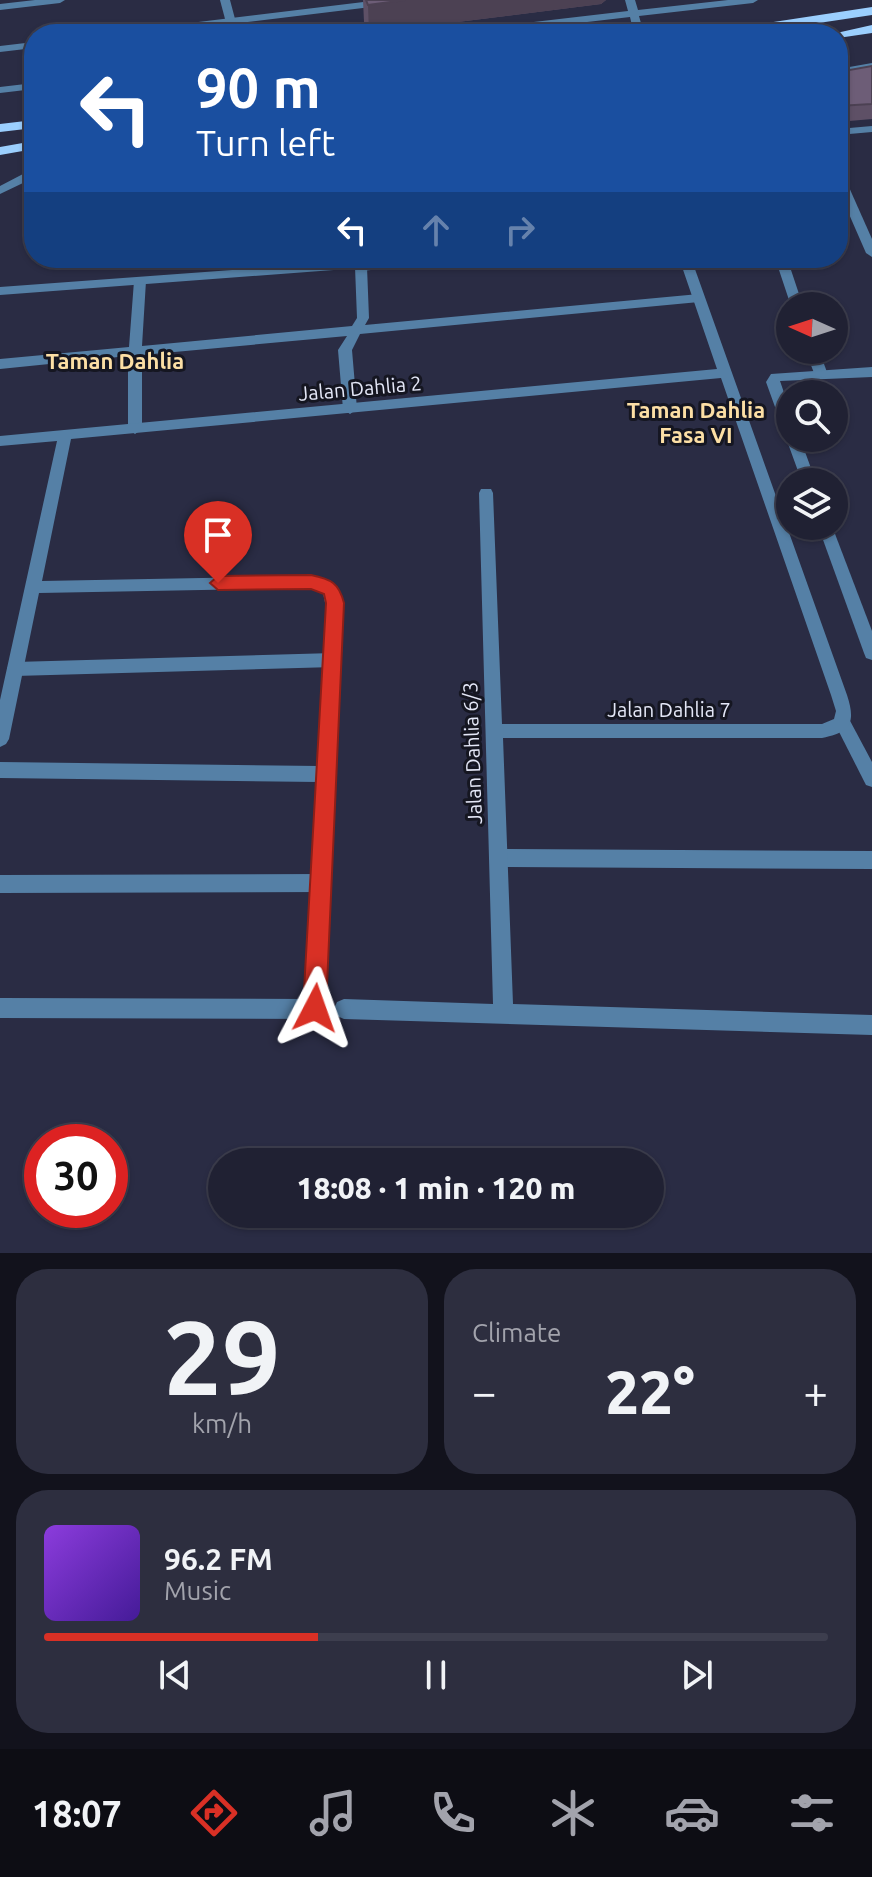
<!DOCTYPE html>
<html lang="en">
<head>
<meta charset="utf-8">
<style>
  :root { --surface:#202133; --page:#2d2e3f; --text:#f1f3f6; --muted:#a2a3ac; --line:#3d3e4e; --accent:#d93025 }
  body { margin:0; font-family:Ubuntu,sans-serif; background:var(--page); color:var(--text); height:100vh; display:flex; flex-direction:column; font-size:30px; white-space:nowrap }
  * { box-sizing:border-box; margin:0 }
  p { font-size:26px; color:var(--muted) }
  .icon { flex:none; width:44px; height:44px; fill:none; stroke:currentColor; stroke-width:2; stroke-linecap:round; stroke-linejoin:round }
  .map { position:relative; height:1253px; overflow:hidden }
  .drawer { display:flex; flex-direction:column; gap:16px; padding:16px; background:#12121c; flex:1 }
  .drawer>* { flex:none }
  .top-card { position:absolute; left:24px; top:24px; width:824px; height:244px; border-radius:32px; box-shadow:0 2px 6px #0004,0 0 0 2px var(--line); background:#1a4fa0; color:#fff; overflow:hidden }
  .needle { width:52px; rotate:273deg }
  .fabs { position:absolute; left:776px; top:292px; display:grid; gap:16px }
  .fabs a { display:grid; place-items:center; width:72px; height:72px; border-radius:50%; background:var(--surface); box-shadow:0 2px 6px #0004,0 0 0 2px var(--line); font-size:40px }
  .speed { position:absolute; left:24px; top:1124px; display:flex; gap:16px; font-size:40px; font-weight:700; text-align:center }
  .speed>* { display:grid; place-content:center; width:104px; height:104px; border-radius:50%; background:var(--surface); box-shadow:0 2px 6px #0004,0 0 0 2px var(--line); line-height:1 }
  .speed .limit { border:12px solid #d22; background:#fff; color:#111 }
  .pin { position:absolute; display:grid; place-items:center; width:68px; height:68px; color:#fff; margin:-82px -34px; border-radius:50% 50% 50% 0; rotate:-45deg; box-shadow:0 0 8px #0007 }
  .pin .icon { rotate:45deg }
  .me { position:absolute; width:88px; margin:-44px; rotate:4deg; stroke-linejoin:round; filter:drop-shadow(0 0 6px #0008) }
  .turn { display:flex; align-items:center; gap:28px; height:168px; padding:0 40px; font-size:36px }
  .turn .icon { width:104px; height:104px; stroke-width:2.5 }
  .turn b { display:block; font-size:56px; line-height:68px }
  .lanes { display:flex; align-items:center; height:76px; padding:0 40px; background:#0003; justify-content:center; gap:40px; direction:ltr }
  .lanes .off { opacity:.35 }
  .big { font-size:60px; font-weight:800; line-height:1.1 }
  .drawer .widget { flex:1; display:flex; flex-direction:column; justify-content:center; gap:12px; min-width:0; padding:0 28px; border-radius:32px; background:var(--page) }
  .drawer .dial { align-items:center; gap:0 }
  .dial b { font-size:104px; line-height:1 }
  .song { display:flex; align-items:center; gap:24px }
  .cover { width:96px; height:96px; border-radius:12px; background:linear-gradient(135deg,hsl(270 70% 55%),hsl(260 70% 35%)) }
  .played { height:8px; border-radius:4px; background:linear-gradient(90deg,var(--accent) 35%,var(--line) 35%) }
  .keys { display:flex; justify-content:space-around; direction:ltr }
  .heat { display:flex; justify-content:space-between; align-items:center; font-size:44px; direction:ltr }
  .drawer .tiles { flex:1; display:grid; gap:16px; grid-template-columns:1fr 1fr }
  .widget:last-child { grid-column:span 2 }
  .trip { position:absolute; left:208px; top:1148px; width:456px; height:80px; border-radius:40px; background:var(--surface); box-shadow:0 2px 6px #0004,0 0 0 2px var(--line); font-weight:800; line-height:80px; text-align:center }
  .tabs { display:flex; height:128px; justify-content:space-around; align-items:center; background:#0d0d14; color:var(--muted) }
  .tabs .icon { width:56px; height:56px }
  .tabs .selected { color:var(--accent) }
  .tabs b { font-size:36px; color:var(--text) }
  .map>svg:first-child { display:block }
</style>
</head>
<body>
<div class="map">
<svg width="872" height="1253" viewBox="0 0 872 1253">
  <rect width="100%" height="100%" fill="#2a2c44"/>
  <g fill="none" stroke-linecap="round" stroke-linejoin="round">
    <!-- service -->
    <g fill="#5580a6" fill-rule="evenodd">
      <polygon points="380,0 409,0 404,3 149,34 119,34 124,31"/>
      <polygon points="34,42 34,48 0,52 0,46"/>
      <polygon points="872,126 872,132 838,135 838,129"/>
      <polygon points="24,167 34,169 34,198 25,198 23,183 0,194 0,186 23,174"/>
      <polygon points="775,258 787,258 803,306 791,306"/>
      <polygon points="361,263 367,267 369,318 365,325 699,294 705,298 699,302 360,334 352,350 357,409 350,414 343,409 338,350 347,336 142,355 142,429 135,434 128,429 128,356 0,369 0,359 129,347 134,281 140,277 146,281 142,346 352,326 357,318 355,267"/>
      <polygon points="805,350 819,350 828,375 826,378 816,378"/>
      <polygon points="334,653 340,655 342,660 340,665 334,667 15,676 9,674 7,669 9,664 15,662"/>
      <polygon points="842,715 848,717 872,762 872,787 866,785 834,722 836,717"/>
      <polygon points="498,849 872,851 872,869 498,867 492,864 489,858 492,852"/>
      <polygon points="323,874 330,877 332,883 330,889 323,892 0,893 0,875"/>
    </g>
    <!-- minor -->
    <g fill="#5580a6" fill-rule="evenodd">
      <polygon points="35,0 65,0 60,3 0,10 0,4"/>
      <polygon points="220,0 230,0 239,34 229,34"/>
      <polygon points="625,0 635,0 638,10 728,0 758,0 753,3 639,16 644,34 634,34 630,17 484,34 453,34 458,31 628,11"/>
      <polygon points="872,63 872,69 838,75 838,69"/>
      <polygon points="34,83 34,89 0,93 0,87"/>
      <polygon points="838,173 844,176 872,239 872,257 866,253 838,189"/>
      <polygon points="412,258 456,258 450,262 361,271 355,267 361,263"/>
      <path d="M679 258H691L847 695C856 723 851 732 822 738H503L513 1004 872 1015V1035L344 1019 337 1016 334 1009 337 1002 344 999 493 1004 479 493 481 489H491L493 493 502 724H822L834 719 836 711 831 695 721 378 71 439 42 581 311 576 331 581 342 602 343 633 325 1000 332 1009 329 1016 322 1019 0 1018V998L306 999 319 782 0 778V762L319 766 327 612 323 593 319 589 311 588 39 593 9 739 6 744 0 747V700L57 441 0 446V436L717 369Z"/>
      <polygon points="343,262 347,263 347,269 0,295 0,287"/>
      <polygon points="872,367 872,377 780,381 790,410 790,438 800,438 816,482 802,482 786,438 790,434 783,429 766,382 771,374"/>
      <polygon points="818,526 832,526 872,631 872,660 866,658 864,653"/>
    </g>
    <!-- primary -->
    <g fill="#9bcffe" fill-rule="evenodd">
      <polygon points="872,7 872,15 745,34 714,34 720,30"/>
      <polygon points="872,25 872,33 838,38 838,34 832,34"/>
      <polygon points="34,120 34,128 0,132 0,124"/>
      <polygon points="34,141 34,149 0,155 0,147"/>
    </g>
  </g>
  <!-- wall -->
  <g fill="#5e5066">
    <polygon points="363,0 606,0 601,4 369,33 364,22"/>
    <polygon points="872,66 872,119 838,122 838,72"/>
  </g>
  <!-- shaded-wall -->
  <g fill="#4c4153">
    <polygon points="405,0 606,0 601,4 369,33 368,5"/>
    <polygon points="34,166 34,190 26,167"/>
  </g>
  <!-- building -->
  <g fill="#6d5d77" stroke="#4c4153" stroke-width="2">
    <polygon points="366,0 405,0 368,5"/>
    <polygon points="872,66 872,104 838,106 838,72"/>
    <polygon points="34,149 34,166 26,167 26,150"/>
  </g>
  <!-- route -->
  <path fill="#d93025" stroke="#8d1f18" stroke-width="2" d="M311 575C331 579 339 583 344 603L326 1008 323 1016 315 1020 307 1016 303 1008 326 603 324 594 311 589 218 590 210 583 218 576Z"/>
  <g text-anchor="middle" dominant-baseline="central" stroke-width="6" stroke-linejoin="round" paint-order="stroke">
    <!-- street labels -->
    <g font-size="20" fill="#e4e7f7" stroke="#151621">
      <text transform="translate(360 388) rotate(-5)">Jalan Dahlia 2</text>
      <text x="669" y="709">Jalan Dahlia 7</text>
      <text transform="translate(472 753) rotate(-92)">Jalan Dahlia 6/3</text>
    </g>
    <!-- neighbourhood labels -->
    <g font-size="22" font-weight="bold" fill="#fcdfa5" stroke="#151621">
      <text x="115" y="360">Taman Dahlia</text>
      <text x="696" y="409">Taman Dahlia<tspan x="696" dy="25">Fasa VI</tspan></text>
    </g>
  </g>
</svg>
<div class="fabs">
<a><svg class="needle" viewBox="-14 -14 28 28"><path d="M0-13l5 13h-10z" fill="#e53935"/><path d="M0 13l5-13h-10z" fill="#a2a3ac"/></svg></a>
<a><svg class="icon" aria-label="search" viewBox="0 0 24 24"><circle cx="10" cy="10" r="6"/><path d="M15 15l6 6"/></svg></a>
<a><svg class="icon" aria-label="layers" viewBox="0 0 24 24"><path d="M12 4l9 5-9 5-9-5zM3 14l9 5 9-5"/></svg></a>
</div>
<div class="speed"><div class="limit">30</div></div>
<div class="pin" style="left:218px;top:583px;background:#d93025"><svg class="icon" aria-label="arrive" viewBox="0 0 24 24"><path d="M6 21V4h12l-3 4 3 4H6"/></svg></div>
<svg class="me" style="left:315px;top:1008px" viewBox="-20 -20 40 40"><path d="M0-17L14 15 0 8-14 15z" fill="#d93025" stroke="#fff" stroke-width="4"/></svg>
<div class="trip">18:08 · 1 min · 120 m</div>
<div class="top-card">
<div class="turn"><svg class="icon" aria-label="left" viewBox="0 0 24 24"><path d="M17 20v-9H6M10 6l-5 5 5 5"/></svg><div><b>90 m</b>Turn left</div></div>
<div class="lanes"><svg class="icon" aria-label="left" viewBox="0 0 24 24"><path d="M17 20v-9H6M10 6l-5 5 5 5"/></svg><svg class="icon off" aria-label="ahead" viewBox="0 0 24 24"><path d="M12 20V5M6 11l6-6 6 6"/></svg><svg class="icon off" aria-label="right" viewBox="0 0 24 24"><path d="M7 20v-9h11M14 6l5 5-5 5"/></svg></div>
</div>
</div>
<section class="drawer">
<div class="tiles">
<div class="widget dial"><b>29</b><p>km/h</p></div>
<div class="widget"><p>Climate</p>
<div class="heat"><a>−</a><b class="big">22°</b><a>+</a></div>
</div>
<div class="widget">
<div class="song"><i class="cover"></i><div><b>96.2 FM</b><p>Music</p></div></div>
<div class="played"></div>
<div class="keys"><svg class="icon" aria-label="previous" viewBox="0 0 24 24"><path d="M18 5L8 12l10 7zM5 5v14"/></svg><svg class="icon" aria-label="pause" viewBox="0 0 24 24"><path d="M8 5v14M16 5v14"/></svg><svg class="icon" aria-label="next" viewBox="0 0 24 24"><path d="M6 5l10 7-10 7zM19 5v14"/></svg></div>
</div>
</div>
</section>
<nav class="tabs">
<b>18:07</b>
<svg class="icon selected" aria-label="directions" viewBox="0 0 24 24"><path d="M12 3l9 9-9 9-9-9zM9 14v-3h6M13 9l2 2-2 2"/></svg>
<svg class="icon" aria-label="music" viewBox="0 0 24 24"><path d="M9 18V5l10-2v13"/><circle cx="6" cy="18" r="3"/><circle cx="16" cy="16" r="3"/></svg>
<svg class="icon" aria-label="phone" viewBox="0 0 24 24"><path d="M5 4h4l2 5-3 2q2 4 5 5l2-3 5 2v4C11 20 4 13 5 4z"/></svg>
<svg class="icon" aria-label="climate" viewBox="0 0 24 24"><path d="M12 3v18M4 7l16 10M4 17L20 7"/></svg>
<svg class="icon" aria-label="car" viewBox="0 0 24 24"><path d="M5 17H2v-5l4-1 3-4h7l3 4 3 1v5h-3M9 17h6M6 11h13"/><circle cx="7" cy="17" r="2"/><circle cx="17" cy="17" r="2"/></svg>
<svg class="icon" aria-label="filters" viewBox="0 0 24 24"><path d="M4 7h16M4 17h16"/><circle cx="9" cy="7" r="2"/><circle cx="15" cy="17" r="2"/></svg>
</nav>
</body>
</html>
